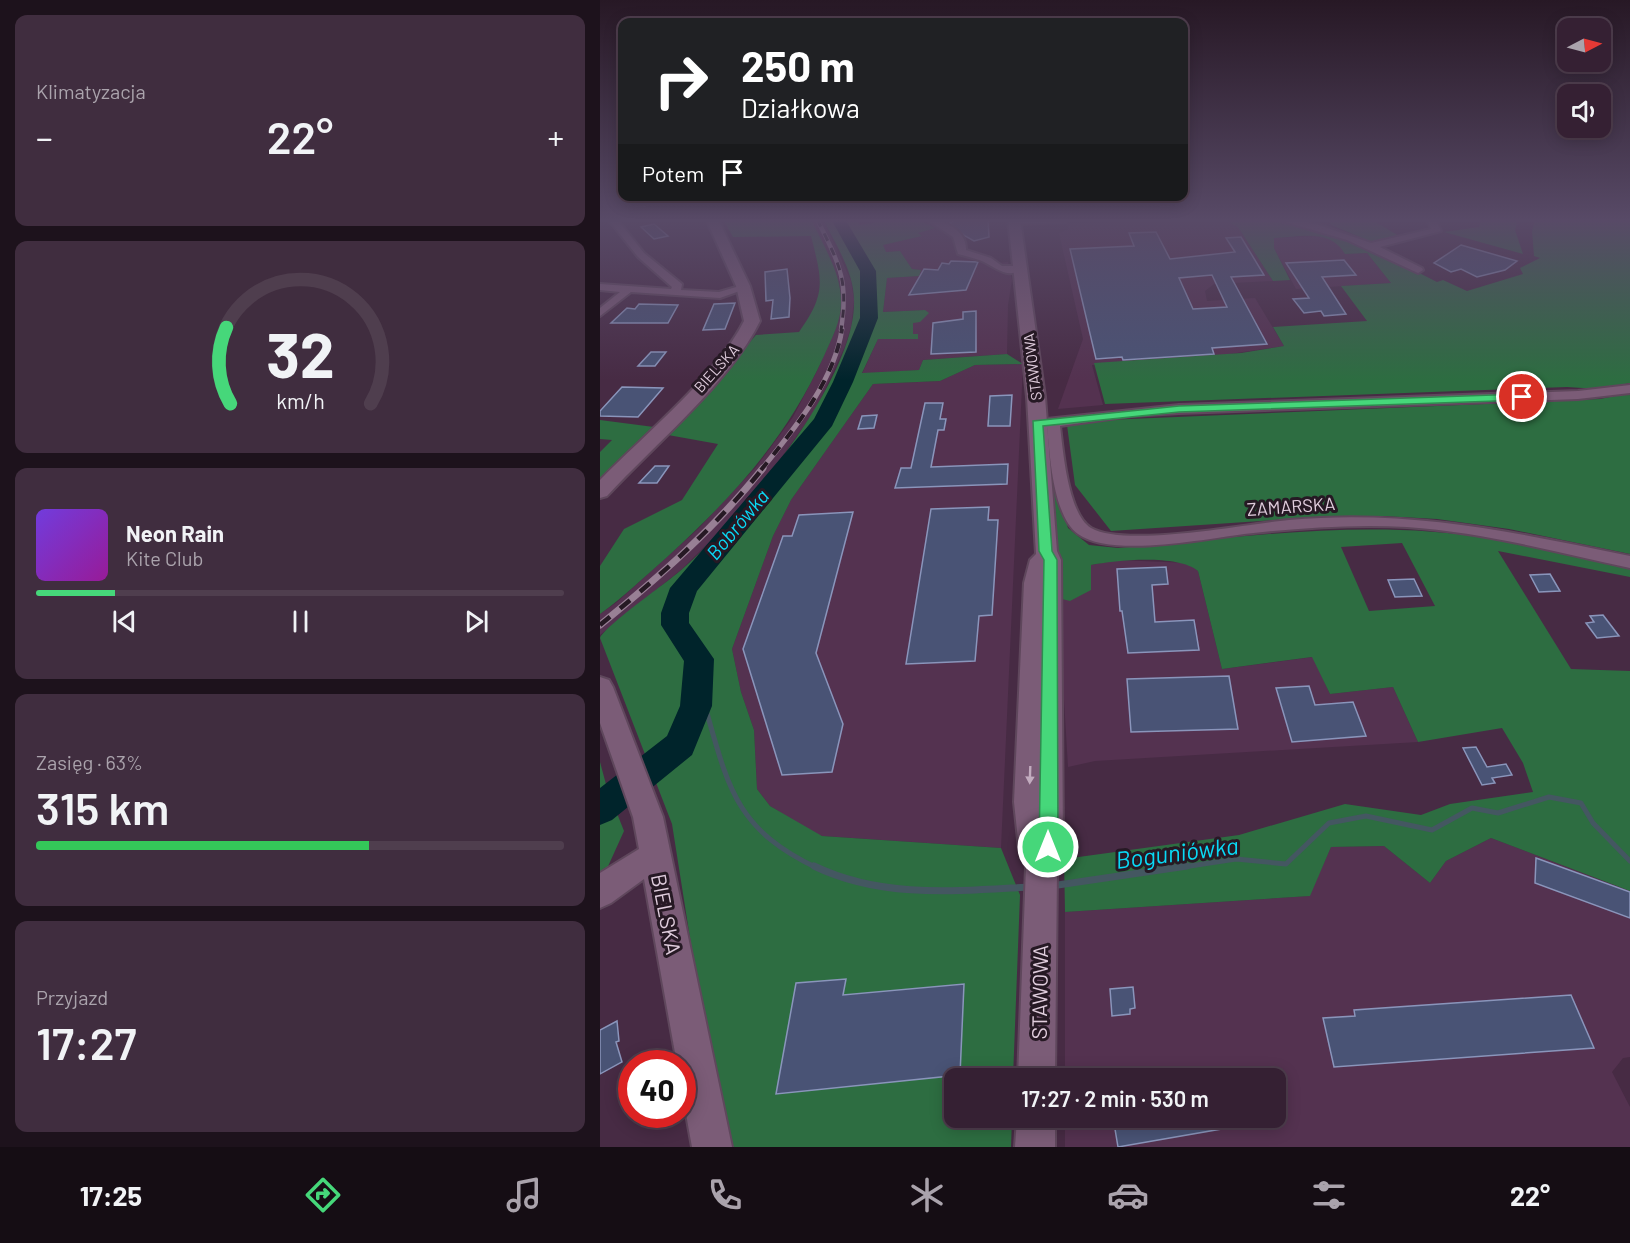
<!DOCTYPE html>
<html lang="pl">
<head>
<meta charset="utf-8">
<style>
  :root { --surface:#352033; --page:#402d3f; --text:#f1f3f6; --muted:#aaa3ac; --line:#4f3e4e; --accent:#46d77a }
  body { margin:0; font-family:Barlow,sans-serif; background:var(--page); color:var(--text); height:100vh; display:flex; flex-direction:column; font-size:22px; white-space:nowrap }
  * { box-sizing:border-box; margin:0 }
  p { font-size:20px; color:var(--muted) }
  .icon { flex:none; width:33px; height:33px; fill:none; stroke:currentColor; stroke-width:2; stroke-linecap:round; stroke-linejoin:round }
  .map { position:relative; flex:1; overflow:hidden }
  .drawer { display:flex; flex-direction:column; gap:15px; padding:15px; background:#1d121c; width:600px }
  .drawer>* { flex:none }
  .hud { position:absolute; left:18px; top:18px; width:570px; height:183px; border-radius:12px; box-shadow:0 3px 15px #0003,0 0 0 2px var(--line); background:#202124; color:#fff; overflow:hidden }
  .needle { width:39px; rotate:84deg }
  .tools { position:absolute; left:957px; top:18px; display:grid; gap:12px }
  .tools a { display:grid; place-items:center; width:54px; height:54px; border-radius:12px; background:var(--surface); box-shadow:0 3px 15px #0003,0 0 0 2px var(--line); font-size:30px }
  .speed { position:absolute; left:18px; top:1050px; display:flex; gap:12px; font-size:30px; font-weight:700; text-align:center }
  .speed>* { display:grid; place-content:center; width:78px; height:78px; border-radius:50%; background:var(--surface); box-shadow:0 3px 15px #0003,0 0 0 2px var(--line); line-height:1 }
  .speed .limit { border:9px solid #d22; background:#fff; color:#111 }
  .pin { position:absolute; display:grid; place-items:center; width:51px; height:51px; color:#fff; margin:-26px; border:3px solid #fff; border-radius:50%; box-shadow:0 2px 6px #0007 }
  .me { position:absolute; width:66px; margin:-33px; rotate:0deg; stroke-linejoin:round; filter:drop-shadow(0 0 4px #0008) }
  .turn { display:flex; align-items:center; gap:21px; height:126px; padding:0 24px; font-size:27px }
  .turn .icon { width:78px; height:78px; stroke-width:2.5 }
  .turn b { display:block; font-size:42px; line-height:51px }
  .then { display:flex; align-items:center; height:57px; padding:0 24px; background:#0003; gap:12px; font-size:22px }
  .big { font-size:45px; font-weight:600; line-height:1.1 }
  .drawer .widget { flex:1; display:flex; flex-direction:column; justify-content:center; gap:9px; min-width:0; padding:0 21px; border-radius:12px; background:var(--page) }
  .drawer .dial { align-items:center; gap:0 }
  .dial svg { height:156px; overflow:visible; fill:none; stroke:var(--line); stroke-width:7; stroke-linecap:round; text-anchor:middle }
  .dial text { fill:var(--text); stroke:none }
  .song { display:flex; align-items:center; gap:18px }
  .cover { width:72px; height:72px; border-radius:9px; background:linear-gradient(135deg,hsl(260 70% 55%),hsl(300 70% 35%)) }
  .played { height:6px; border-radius:3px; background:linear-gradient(90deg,var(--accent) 15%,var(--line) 15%) }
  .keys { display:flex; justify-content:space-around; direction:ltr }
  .heat { display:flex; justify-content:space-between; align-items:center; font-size:33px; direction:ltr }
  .charge { height:9px; border-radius:4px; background:linear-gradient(90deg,#34c759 63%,var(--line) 0) }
  .trip { position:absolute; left:344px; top:1068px; width:342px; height:60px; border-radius:12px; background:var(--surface); box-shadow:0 3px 15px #0003,0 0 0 2px var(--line); font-weight:600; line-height:60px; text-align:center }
  .menu { display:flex; height:96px; justify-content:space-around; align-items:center; background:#150d14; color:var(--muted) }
  .menu .icon { width:42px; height:42px }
  .menu .active { color:var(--accent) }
  .menu b { font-size:27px; color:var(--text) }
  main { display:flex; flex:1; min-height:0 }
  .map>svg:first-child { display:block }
</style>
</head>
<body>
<main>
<section class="drawer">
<div class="widget"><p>Klimatyzacja</p>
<div class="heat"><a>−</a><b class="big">22°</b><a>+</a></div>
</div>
<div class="widget dial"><svg viewBox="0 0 100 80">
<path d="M14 69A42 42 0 1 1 86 69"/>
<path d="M14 69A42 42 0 0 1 12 30" stroke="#46d77a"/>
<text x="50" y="56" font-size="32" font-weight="700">32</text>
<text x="50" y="72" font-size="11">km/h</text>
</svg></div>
<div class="widget">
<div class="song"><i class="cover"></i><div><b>Neon Rain</b><p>Kite Club</p></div></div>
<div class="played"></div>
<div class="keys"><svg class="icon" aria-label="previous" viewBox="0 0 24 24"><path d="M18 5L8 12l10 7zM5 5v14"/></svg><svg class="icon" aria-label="pause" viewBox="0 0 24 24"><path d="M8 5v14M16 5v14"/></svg><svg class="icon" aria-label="next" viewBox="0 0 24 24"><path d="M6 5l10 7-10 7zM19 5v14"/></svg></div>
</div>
<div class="widget"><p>Zasięg · 63%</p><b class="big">315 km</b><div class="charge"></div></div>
<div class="widget"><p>Przyjazd</p><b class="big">17:27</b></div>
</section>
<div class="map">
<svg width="1030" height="1147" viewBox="0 0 1030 1147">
  <rect width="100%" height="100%" fill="#472b44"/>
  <!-- built -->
  <g fill="#543250">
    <polygon points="211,219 223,219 251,281 254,300 251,327 245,346 216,409 166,479 132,519 82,569 0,635 0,614 17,602 98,529 156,467 193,417 217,371 235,331 240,287"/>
    <polygon points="627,220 638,227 673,281 614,284 605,291 607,301 655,298 684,346 616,356 492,365 503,405 458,409 483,339 459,233 469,229 468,224 464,223"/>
    <polygon points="346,225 364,238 366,252 396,263 408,262 412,280 408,305 407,354 323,360 319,370 262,374 278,339 313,334 313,323 325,310 283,312 287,278 318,276 320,270 312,269 300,251 286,252 282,245 321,236 317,233"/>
    <polygon points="721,236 738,242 745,254 767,253 791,283 696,289 674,248 674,238"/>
    <polygon points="423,364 401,848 222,836 214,833 170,806 157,789 154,730 141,692 132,649 173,536 191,500 273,384 340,381 375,365"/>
    <polygon points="518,560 589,563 598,571 622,669 713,657 730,694 793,687 818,742 495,761 468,767 458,598 491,565"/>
    <polygon points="891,838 1030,891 1030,1057 1023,1058 1012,1072 1030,1107 1030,1147 465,1147 465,1118 675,1118 675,1078 465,1078 465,912 709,896 731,847 784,846 830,883 846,861"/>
  </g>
  <!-- green -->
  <g fill="#2d6d41" fill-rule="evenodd">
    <path d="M138 219H211C222 243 241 273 241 300 242 320 232 338 224 356 186 439 133 497 66 558 44 577 24 597 0 614V566L24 529 82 500 118 444 68 435 156 335 199 332C227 293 222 280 211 236L133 237 124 221Z"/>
    <path d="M223 219H256L260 225C286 221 311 213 335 228L318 233 322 236 283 245 286 252 300 251 312 269 321 270 319 276 287 278 283 312 325 310 329 313 320 322 313 323V334H318V339H278L262 373 319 370 323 360 407 354 423 364 375 365 340 381 273 384 191 500 173 536 132 649 141 692 154 730 157 789 170 806 222 836 401 848 420 895 413 1078H354V1118H412L411 1147H129L99 995 72 824 0 638C6 625 65 584 80 571 139 521 257 379 254 300 254 272 235 243 223 219Z"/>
    <path d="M623 219H713L715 222 706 225 766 246 837 282 843 280 867 291 923 274 920 268 940 258 934 256 932 231 935 219H1030V383L998 389 967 387 505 404 494 363 641 353 684 346 673 327 767 321 741 286 791 283 767 253 745 254C730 228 700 237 674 238V248L690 280 673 281 638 227Z"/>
    <polygon points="727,219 771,219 802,238 777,244 731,225"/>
    <polygon points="881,219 918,219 915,230 923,254 844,232 879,227"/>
    <polygon points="1030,393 1030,554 909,529 837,519 782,516 734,516 511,531 475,485 467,425 506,420 1000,399"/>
    <polygon points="0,420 54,427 0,481 0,452 12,440 0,439"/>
    <path d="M452 470 468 528 489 545 518 548C612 540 706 527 800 530 878 532 954 550 1030 566V577L898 551 971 669 1030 671V891L891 838 846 861 830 883 784 846 731 847 710 896 465 912 464 859 639 835 745 804 821 815 850 804 933 792 923 763 902 728 818 742 793 687 730 694 712 657 622 669 598 571C578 554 516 560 491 565V590L470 601 458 598ZM802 543 835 606 769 611 741 547Z"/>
    <polygon points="0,762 7,788 24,831 5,873 0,877"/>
  </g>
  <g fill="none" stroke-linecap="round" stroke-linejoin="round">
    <!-- stream-far1 -->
    <g stroke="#445761" stroke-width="5">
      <path d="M96 706 107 713C129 791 138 830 217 868"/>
      <polyline points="577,868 636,859 686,864 729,823 766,816 832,830 872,808 898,813 949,797 981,803 993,823 1030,861"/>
    </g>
    <!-- stream -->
    <g stroke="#445761" stroke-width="7">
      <path d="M214 866C282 899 357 891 430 887"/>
      <polyline points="451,886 587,866"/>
    </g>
    <!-- river -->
    <polygon fill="#00242b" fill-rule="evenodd" points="231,219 245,219 276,271 278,318 253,382 232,426 97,591 89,613 89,623 114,659 112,706 92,755 12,820 0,825 0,788 67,736 80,706 84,661 61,625 61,613 70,588 214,419 233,382 260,318 260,271"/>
  </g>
  <!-- building -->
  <g fill="#495375" stroke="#8a95bb" stroke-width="1.5" fill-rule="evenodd">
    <polygon points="358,219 388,219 389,237 374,241 365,236 350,223"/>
    <polygon points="54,224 68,236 54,239 41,227"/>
    <path d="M556 232 570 259 635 252 626 238 641 237 664 275 631 277 667 344 612 348 614 354 523 360 522 357 496 359 470 249 534 246 529 233ZM612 275 627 307 593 309 579 278Z"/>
    <polygon points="861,245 917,261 905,270 877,277 861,269 851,272 834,263"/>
    <polygon points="744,260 756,275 722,277 746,314 724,316 721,311 704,313 693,299 709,298 686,263"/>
    <polygon points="351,261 378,262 366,290 309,295 324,269 338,270 342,263 349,264"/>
    <polygon points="187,269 190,298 189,317 171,319 173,300 166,301 165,272"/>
    <polygon points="135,303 125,329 103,330 114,304"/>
    <polygon points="39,304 78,305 68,323 11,323 27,308 35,309"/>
    <polygon points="376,311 376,352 331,354 333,323 363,319 363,312"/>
    <polygon points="51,352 66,352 55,366 38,366"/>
    <polygon points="22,387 63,388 38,417 0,416 0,411"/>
    <polygon points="412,395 410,426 388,426 390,396"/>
    <polygon points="325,403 343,403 340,419 346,419 344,430 338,430 331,467 408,464 407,484 295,488 301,468 311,468"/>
    <polygon points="277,415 274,428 258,429 262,416"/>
    <polygon points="55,466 69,466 57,483 39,483"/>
    <polygon points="389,507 388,520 398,520 392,615 379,616 375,661 306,664 331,509"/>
    <polygon points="253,512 216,653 243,724 232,772 182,775 143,649 183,536 192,536 199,515"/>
    <polygon points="566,567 568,584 552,585 555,622 594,620 599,650 528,653 522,611 520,611 517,569"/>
    <polygon points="950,574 960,591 939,592 930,575"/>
    <polygon points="814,579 822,596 795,597 788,580"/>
    <polygon points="1003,615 1019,636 997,638 986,623 994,622 990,616"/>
    <polygon points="629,676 638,729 531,732 527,679"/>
    <polygon points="709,686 715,705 753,702 766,736 692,742 676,688"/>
    <polygon points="876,747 887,767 906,764 912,775 892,778 895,783 882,785 863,748"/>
    <polygon points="936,858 1030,892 1030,918 935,883"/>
    <polygon points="246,979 243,995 364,984 360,1075 176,1094 196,983"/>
    <polygon points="533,987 535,1008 530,1009 530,1014 512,1016 510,989"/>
    <polygon points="971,995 994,1048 734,1067 723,1018 755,1016 754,1010"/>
    <polygon points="17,1021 19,1041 16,1042 22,1062 0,1074 0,1030"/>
    <polygon points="542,1118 650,1118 650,1124 518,1147 514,1123"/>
  </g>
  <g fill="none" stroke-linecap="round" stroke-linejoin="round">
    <!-- street casing -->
    <g stroke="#5f475c" stroke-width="4">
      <g id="street">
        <polygon points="8,219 17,219 44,253 82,284 81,290 119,292 143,285 148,288 120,298 31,292 0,316 0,308 20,292 0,290 0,284 71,289 72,287 38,257"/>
        <path d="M326 219C343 219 367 230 366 250L391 258 402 266H418L423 269C408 280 395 267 382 261 374 258 366 256 358 254L353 237Z"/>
        <polygon points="411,219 469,219 465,222 414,224 409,221"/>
        <polygon points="675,219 693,219 719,225 771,243 831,229 827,219 836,219 841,231 780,247 822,268 823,270 818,273 747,240"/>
        <path d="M1030 385V393L978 399 579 413 531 416 460 426C463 451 468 514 491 528 526 548 646 524 689 520 810 509 913 532 1030 556V568C956 552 882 532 807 527 753 524 698 528 644 534 605 539 511 558 478 534 453 516 450 456 447 427L437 428 430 424 437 420 579 405 978 391Z"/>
      </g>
    </g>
    <!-- secondary casing -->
    <g stroke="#5f475c" stroke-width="4">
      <g id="secondary">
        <path d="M106 219H118L150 286 160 321C131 381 53 446 7 496L0 498V480C43 436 117 375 144 321L136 286Z"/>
        <polygon points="408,219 420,219 445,397 457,551 461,560 463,847 457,868 455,1078 418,1078 426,867 419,849 414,802 424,583 430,560 436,554 427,397"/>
        <polygon points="0,677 9,680 13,687 63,817 132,1147 92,1147 82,1092 82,1064 77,1064 44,879 11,903 0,908 0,873 39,849 33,817 0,723"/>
        <polygon points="417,1118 455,1118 455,1147 415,1147"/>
      </g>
    </g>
    <!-- street -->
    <use href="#street" fill="#7b5c77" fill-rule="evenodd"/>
    <!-- secondary -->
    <use href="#secondary" fill="#7b5c77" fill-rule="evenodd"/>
    <!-- rail-far2 casing -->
    <g stroke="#988095" stroke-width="4.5">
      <path id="rail-far2" d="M217 219C239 264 249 279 241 330"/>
    </g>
    <!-- rail-far1 casing -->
    <g stroke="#988095" stroke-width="5">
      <path id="rail-far1" d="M161 470C194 429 234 382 242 329"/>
    </g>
    <!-- rail casing -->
    <g stroke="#988095" stroke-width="7">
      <path id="rail" d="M0 625C58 578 116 527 163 468"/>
    </g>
    <!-- rail-far2 -->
    <use href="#rail-far2" stroke="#261924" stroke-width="3" stroke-dasharray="8" stroke-linecap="butt"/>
    <!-- rail-far1 -->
    <use href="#rail-far1" stroke="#261924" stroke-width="4" stroke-dasharray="10" stroke-linecap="butt"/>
    <!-- rail -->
    <use href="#rail" stroke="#261924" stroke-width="4.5" stroke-dasharray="13" stroke-linecap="butt"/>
  </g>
  <!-- one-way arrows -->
  <defs><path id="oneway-solid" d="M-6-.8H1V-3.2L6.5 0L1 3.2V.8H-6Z" transform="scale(1.5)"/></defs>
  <use fill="#c2acbf" href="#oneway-solid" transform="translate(430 775) rotate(92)"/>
  <!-- sky -->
  <linearGradient id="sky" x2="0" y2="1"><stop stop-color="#271825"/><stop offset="0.58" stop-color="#584a67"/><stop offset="1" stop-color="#584a67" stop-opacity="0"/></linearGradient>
  <rect width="1030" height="380" fill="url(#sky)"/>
  <!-- route -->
  <polygon fill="#46d77a" stroke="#2e8c4f" stroke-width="1.5" points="922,394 928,397 926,400 579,412 443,426 452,551 457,560 458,847 455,853 448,855 442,853 439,847 444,560 439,551 433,421 579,406"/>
  <g text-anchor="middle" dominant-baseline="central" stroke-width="6" stroke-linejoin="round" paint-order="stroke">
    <!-- far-street labels -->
    <g font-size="15" fill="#e1cede" stroke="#261924">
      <text transform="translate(432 367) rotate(-97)">STAWOWA</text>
      <text transform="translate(116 368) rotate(-48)">BIELSKA</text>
    </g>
    <!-- street labels -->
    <g font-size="18" fill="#e1cede" stroke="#261924">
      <text transform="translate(691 506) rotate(-4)">ZAMARSKA</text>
    </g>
    <!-- water labels -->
    <g font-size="20" font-style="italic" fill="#09daf6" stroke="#261924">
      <text transform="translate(137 524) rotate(-50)">Bobrówka</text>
    </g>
    <!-- near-street labels -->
    <g font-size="21" fill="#e1cede" stroke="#261924">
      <text transform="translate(67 914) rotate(79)">BIELSKA</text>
      <text transform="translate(439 992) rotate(-89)">STAWOWA</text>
    </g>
    <!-- near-water labels -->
    <g font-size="24" font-style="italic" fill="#09daf6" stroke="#261924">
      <text transform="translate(577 852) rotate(-7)">Boguniówka</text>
    </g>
  </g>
</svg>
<div class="tools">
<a><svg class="needle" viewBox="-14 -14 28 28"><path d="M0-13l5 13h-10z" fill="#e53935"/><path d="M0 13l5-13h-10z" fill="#aaa3ac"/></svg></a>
<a><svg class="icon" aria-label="sound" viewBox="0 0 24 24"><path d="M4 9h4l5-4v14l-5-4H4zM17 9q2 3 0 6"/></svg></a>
</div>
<div class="speed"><div class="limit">40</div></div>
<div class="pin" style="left:922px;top:397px;background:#d93025"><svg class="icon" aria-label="arrive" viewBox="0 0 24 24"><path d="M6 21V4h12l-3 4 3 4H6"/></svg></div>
<svg class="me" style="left:448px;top:847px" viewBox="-20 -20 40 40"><circle r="17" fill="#46d77a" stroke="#fff" stroke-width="3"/><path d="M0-11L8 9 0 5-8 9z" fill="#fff"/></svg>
<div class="trip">17:27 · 2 min · 530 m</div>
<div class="hud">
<div class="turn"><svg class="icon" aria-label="right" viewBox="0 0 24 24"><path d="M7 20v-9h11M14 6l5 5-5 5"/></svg><div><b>250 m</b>Działkowa</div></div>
<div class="then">Potem<svg class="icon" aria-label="arrive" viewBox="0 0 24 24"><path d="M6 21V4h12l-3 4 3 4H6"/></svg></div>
</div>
</div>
</main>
<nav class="menu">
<b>17:25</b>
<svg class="icon active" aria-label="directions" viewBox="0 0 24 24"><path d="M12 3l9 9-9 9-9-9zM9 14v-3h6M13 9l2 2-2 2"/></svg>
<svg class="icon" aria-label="music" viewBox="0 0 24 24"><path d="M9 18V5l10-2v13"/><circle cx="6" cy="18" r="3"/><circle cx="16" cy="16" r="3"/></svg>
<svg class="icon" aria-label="phone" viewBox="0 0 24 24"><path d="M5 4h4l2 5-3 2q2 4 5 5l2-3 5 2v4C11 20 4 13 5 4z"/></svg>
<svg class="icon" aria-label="climate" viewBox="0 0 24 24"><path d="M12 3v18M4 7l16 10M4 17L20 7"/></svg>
<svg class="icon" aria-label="car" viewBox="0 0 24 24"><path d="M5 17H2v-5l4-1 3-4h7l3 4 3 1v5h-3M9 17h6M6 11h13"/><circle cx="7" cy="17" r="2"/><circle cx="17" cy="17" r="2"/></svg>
<svg class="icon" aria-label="filters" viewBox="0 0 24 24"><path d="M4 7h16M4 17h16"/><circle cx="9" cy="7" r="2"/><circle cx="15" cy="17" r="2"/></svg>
<b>22°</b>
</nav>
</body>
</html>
